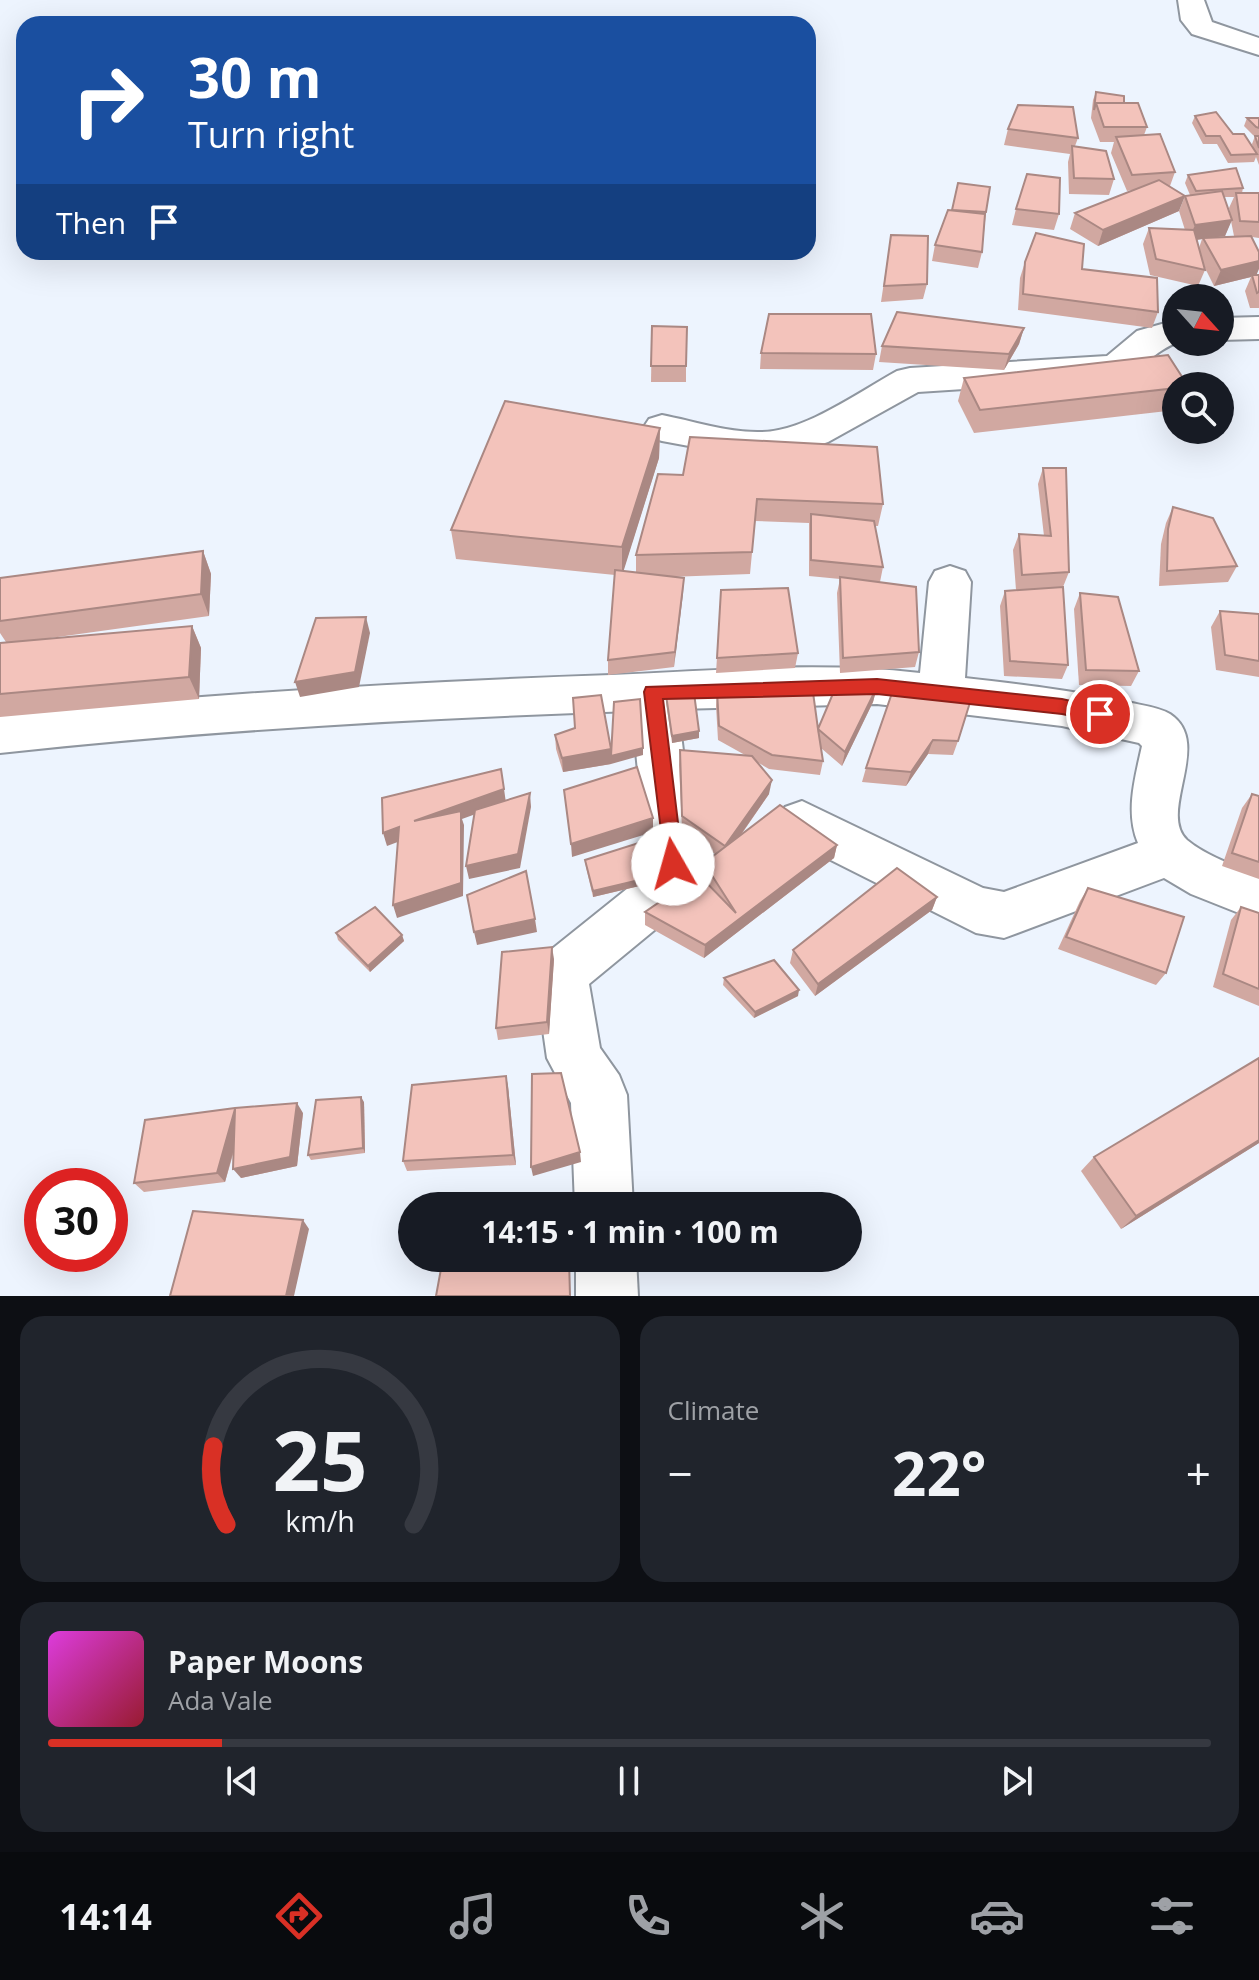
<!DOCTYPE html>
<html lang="en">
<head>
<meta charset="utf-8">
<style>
  :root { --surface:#171b24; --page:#20242c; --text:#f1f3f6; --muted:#9ea1a6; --line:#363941; --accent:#d93025 }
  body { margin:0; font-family:"Open Sans",sans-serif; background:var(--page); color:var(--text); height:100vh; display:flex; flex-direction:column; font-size:30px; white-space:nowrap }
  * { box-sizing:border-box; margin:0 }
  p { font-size:26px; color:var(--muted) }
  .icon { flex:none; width:44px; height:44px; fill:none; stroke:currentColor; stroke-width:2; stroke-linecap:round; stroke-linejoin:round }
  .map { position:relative; height:1296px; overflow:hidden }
  .side { display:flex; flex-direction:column; gap:20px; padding:20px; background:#0d0f14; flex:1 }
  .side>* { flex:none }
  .top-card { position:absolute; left:16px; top:16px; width:800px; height:244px; border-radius:24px; box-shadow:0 8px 32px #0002; background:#1a4fa0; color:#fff; overflow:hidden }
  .needle { width:52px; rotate:117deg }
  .tools { position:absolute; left:1162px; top:284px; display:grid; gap:16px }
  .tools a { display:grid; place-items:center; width:72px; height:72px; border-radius:50%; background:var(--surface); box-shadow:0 8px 32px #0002; font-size:40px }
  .speed { position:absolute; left:24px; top:1168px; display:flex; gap:16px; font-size:40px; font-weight:700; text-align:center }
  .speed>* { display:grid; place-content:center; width:104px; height:104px; border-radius:50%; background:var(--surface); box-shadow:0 8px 32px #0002; line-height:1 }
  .speed .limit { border:12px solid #d22; background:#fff; color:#111 }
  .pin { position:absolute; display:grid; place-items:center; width:68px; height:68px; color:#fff; margin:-34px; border:4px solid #fff; border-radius:50%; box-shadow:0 2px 8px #0007 }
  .me { position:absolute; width:88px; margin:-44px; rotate:353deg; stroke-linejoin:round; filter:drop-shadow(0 0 6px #0008) }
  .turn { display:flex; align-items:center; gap:28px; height:168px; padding:0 40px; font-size:36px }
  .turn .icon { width:104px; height:104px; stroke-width:2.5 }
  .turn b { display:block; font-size:56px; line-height:68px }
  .then { display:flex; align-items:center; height:76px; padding:0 40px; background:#0003; gap:16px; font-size:30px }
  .big { font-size:60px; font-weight:700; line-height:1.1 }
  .side .tile { flex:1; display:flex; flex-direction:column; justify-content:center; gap:12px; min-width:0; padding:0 28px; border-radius:24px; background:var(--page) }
  .side .dial { align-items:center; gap:0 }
  .dial svg { height:208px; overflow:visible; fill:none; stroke:var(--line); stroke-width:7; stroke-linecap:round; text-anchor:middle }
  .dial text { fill:var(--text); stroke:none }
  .song { display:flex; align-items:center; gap:24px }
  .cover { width:96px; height:96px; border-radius:12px; background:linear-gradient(135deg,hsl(300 70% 55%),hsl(350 70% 35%)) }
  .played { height:8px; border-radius:4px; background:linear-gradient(90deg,var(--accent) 15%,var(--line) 15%) }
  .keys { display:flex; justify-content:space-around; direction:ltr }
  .heat { display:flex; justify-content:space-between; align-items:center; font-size:44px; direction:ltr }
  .side .tiles { flex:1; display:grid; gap:20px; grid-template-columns:1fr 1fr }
  .tile:last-child { grid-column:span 2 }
  .trip { position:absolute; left:398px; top:1192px; width:464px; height:80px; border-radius:40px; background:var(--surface); box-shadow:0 8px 32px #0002; font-weight:700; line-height:80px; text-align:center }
  .tab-bar { display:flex; height:128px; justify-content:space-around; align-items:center; background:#090b0e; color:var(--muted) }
  .tab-bar .icon { width:56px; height:56px }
  .tab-bar .on { color:var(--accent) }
  .tab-bar b { font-size:36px; color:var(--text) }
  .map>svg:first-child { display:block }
</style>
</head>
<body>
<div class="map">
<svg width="1259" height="1296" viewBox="0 0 1259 1296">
  <rect width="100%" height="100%" fill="#edf4fe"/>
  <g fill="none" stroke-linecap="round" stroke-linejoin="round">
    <!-- minor casing -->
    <g stroke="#8f969f" stroke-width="4">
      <g id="minor">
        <polygon points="1178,0 1204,0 1212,22 1259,38 1259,55 1192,34 1181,20"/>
        <polygon points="1259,317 1259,339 1220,340 1220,318"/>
        <path d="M1176 320V342H1179C1154 350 1141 372 1116 379L918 392 828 442 786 456 759 459 662 441 649 437 643 428 649 419 662 415C693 421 729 433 761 432 804 432 859 392 897 371L910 368 1107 356 1137 331Z"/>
        <path d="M950 566 965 571 971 582 965 678C1018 684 1070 690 1123 701 1137 705 1157 706 1170 714 1214 743 1157 812 1187 840 1206 856 1236 866 1259 875V921L1191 894 1164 878 1004 938 976 933 785 837 778 822 785 807 802 801 983 888 1004 892 1138 843C1125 812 1135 778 1142 746L1139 743 1062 726 877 704 678 709 698 876 680 909 589 984 600 1048 619 1075 627 1095 633 1206H575L571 1103 547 1058 536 981 547 953 648 872 632 711C421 718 210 730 0 753V715C203 694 407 682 611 675 714 671 818 661 920 673L929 582 935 571Z"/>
        <polygon points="576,1258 636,1258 638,1296 576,1296"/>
      </g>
    </g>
    <!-- minor -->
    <use href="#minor" fill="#fff" fill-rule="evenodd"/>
  </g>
  <!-- wall -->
  <g fill="#d1a8a1" fill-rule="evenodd">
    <polygon points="1096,92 1124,103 1147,127 1144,135 1175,172 1170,186 1179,211 1098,246 1070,229 1075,213 1133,190 1127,191 1111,153 1114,142 1100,142 1091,118 1093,100"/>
    <polygon points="1195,116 1233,134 1253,148 1252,144 1255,136 1258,136 1253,135 1244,126 1247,118 1259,118 1259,165 1256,157 1254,162 1228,163 1217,144 1203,144 1192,123"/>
    <polygon points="1008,129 1078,138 1075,146 1114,179 1109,195 1069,194 1068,162 1070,154 1004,145"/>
    <path d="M1188 175 1243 188 1242 193H1259V238L1252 237 1256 275H1259V308H1250L1245 291 1251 277 1214 286 1205 268V270L1198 286 1150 275 1143 244 1149 228 1185 230 1179 211 1185 196 1190 195 1185 183ZM1224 197H1234L1229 208 1231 218ZM1231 221 1234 236 1215 237 1225 236ZM1202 239 1199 248 1196 240Z"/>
    <polygon points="1016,209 1059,214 1054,230 1012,225"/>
    <polygon points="948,210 986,212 982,252 978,268 932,261 935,245"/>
    <polygon points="891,235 927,284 923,299 881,302"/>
    <polygon points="1025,262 1082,269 1158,312 1152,328 1018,310 1020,278"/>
    <polygon points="652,326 686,366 686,382 651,382"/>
    <polygon points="1024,328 1019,344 1004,370 879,362 882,346"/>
    <polygon points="761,353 876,354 873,370 760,369"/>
    <polygon points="964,378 1176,386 1176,410 974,433 958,401"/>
    <polygon points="660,428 659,458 623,571 636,573 636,555 658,474 883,504 878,526 875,526 883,567 880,582 919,652 915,667 840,673 837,593 840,579 809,576 809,523 755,521 750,574 669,577 684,578 674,667 608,675 608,660 615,575 456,559 451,530"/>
    <polygon points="1043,468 1069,572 1063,587 1068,665 1062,679 1004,676 1000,606 1005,591 1016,590 1013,550 1019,534 1044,536 1038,484"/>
    <polygon points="1173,507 1237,566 1228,582 1159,586 1161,544 1166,523"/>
    <polygon points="203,551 211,574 209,616 36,640 192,626 201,648 199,699 0,717 0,643 6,642 0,633 0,578"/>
    <polygon points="721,590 798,653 795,668 716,673"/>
    <polygon points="1080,593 1139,671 1131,686 1079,685 1074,609"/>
    <polygon points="1220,611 1259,614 1259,677 1216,670 1211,627"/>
    <polygon points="877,687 873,702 842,766 821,748 823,761 820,775 769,769 757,762 769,794 741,835 837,845 834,858 704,958 645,925 645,912 707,883 703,876 704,863 715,854 682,830 679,765 680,750 745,755 718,740 716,706 717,691 818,729"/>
    <polygon points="892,693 958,741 953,755 928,754 906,786 862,782 866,768"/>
    <polygon points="666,695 699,738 672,743 666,702"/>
    <polygon points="555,735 611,749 611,764 563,772 556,749"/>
    <polygon points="1252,794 1259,796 1259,879 1222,866 1242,808"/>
    <polygon points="585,860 652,883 593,897 586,867"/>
    <polygon points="1088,888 1166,973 1156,985 1058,949 1080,901"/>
    <polygon points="937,897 932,910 815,996 790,963 793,950"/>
    <polygon points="1241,907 1259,913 1259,1006 1213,987 1231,920"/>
    <polygon points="336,933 402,935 404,941 370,972 338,940"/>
    <polygon points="554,959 549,1034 498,1040 496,1028"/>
    <polygon points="724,978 798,996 754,1018 723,985"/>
    <polygon points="1259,1058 1259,1143 1121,1229 1081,1171 1094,1157"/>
    <polygon points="506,1076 508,1086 516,1165 407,1171 403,1161"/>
    <polygon points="364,1102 365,1153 311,1160 308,1155"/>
    <polygon points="303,1113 297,1166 241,1178 234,1151 225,1182 144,1192 134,1183"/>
  </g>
  <!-- shaded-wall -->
  <g fill="#aa8883">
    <polygon points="1185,196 1179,211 1098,246 1103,230"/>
    <polygon points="1232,220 1225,236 1188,241 1195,225"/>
    <polygon points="1259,261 1259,269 1256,276 1252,275 1251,277 1214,286 1221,270"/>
    <polygon points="1024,328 1019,344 1004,370 1009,354"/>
    <polygon points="660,428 659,458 622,576 622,547"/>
    <polygon points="203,551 211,574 209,616 201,594"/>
    <polygon points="684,578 683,594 674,667 675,652"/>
    <polygon points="366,617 370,633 359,687 300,697 295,682"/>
    <polygon points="192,626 201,648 199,699 189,677"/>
    <polygon points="877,687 873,702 842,766 845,752"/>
    <polygon points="699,731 699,738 672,743 672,736"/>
    <polygon points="933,740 928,754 906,786 911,772"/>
    <polygon points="643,748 643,755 611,764 611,756"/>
    <polygon points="611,749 611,764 563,772 562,758"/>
    <polygon points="772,780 769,794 723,860 725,846"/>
    <polygon points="504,789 506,803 462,819 464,825 463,896 397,918 393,905 414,821"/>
    <polygon points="530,793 531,807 520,868 469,879 466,866"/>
    <polygon points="653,818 653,832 572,857 571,844"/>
    <polygon points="399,827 403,840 387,846 383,833"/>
    <polygon points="837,845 834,858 704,958 705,945"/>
    <polygon points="652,877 652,883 593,897 593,891"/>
    <polygon points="937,897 932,910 815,996 818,984"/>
    <polygon points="535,919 537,932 477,945 474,932"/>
    <polygon points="402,935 404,941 370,972 368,966"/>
    <polygon points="552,947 554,959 549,1034 547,1022"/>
    <polygon points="799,990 798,996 754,1018 755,1012"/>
    <polygon points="506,1076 508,1086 516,1165 513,1155"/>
    <polygon points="361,1097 364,1102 365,1153 363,1148"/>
    <polygon points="297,1103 303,1113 297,1166 241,1178 233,1169"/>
    <polygon points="235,1109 242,1119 225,1182 217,1173"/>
    <polygon points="1259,1140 1259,1143 1121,1229 1136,1216"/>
    <polygon points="580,1152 581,1162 533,1176 531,1167"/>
    <polygon points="303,1220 309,1229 294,1296 286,1296"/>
  </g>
  <!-- building -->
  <g fill="#f3c3bb" stroke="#aa8883" stroke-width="2">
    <polygon points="1096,92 1124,96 1124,103 1096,103 1094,110"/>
    <polygon points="1096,103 1138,103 1147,127 1104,127"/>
    <polygon points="1018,105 1073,107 1078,138 1008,129"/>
    <polygon points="1216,112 1233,134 1244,134 1257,154 1231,155 1220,136 1206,136 1195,116"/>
    <polygon points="1247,118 1259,118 1259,128 1256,127"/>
    <polygon points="1160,134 1175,172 1132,175 1116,137"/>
    <polygon points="1255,136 1259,136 1259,148"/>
    <polygon points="1072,146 1106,151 1114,179 1074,178"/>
    <polygon points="1236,168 1243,188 1196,191 1188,175"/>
    <polygon points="1027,174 1060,178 1059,214 1016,209"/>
    <polygon points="1159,180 1185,196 1103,230 1075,213"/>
    <polygon points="958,183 990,187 986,212 952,210"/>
    <polygon points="1222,191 1232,220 1195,225 1185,196"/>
    <polygon points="1236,193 1259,193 1259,222 1240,221"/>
    <polygon points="948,210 985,214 982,252 935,245"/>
    <polygon points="1149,228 1194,230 1205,270 1156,259"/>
    <polygon points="1036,233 1084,244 1082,269 1157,278 1158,312 1023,294 1025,262"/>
    <polygon points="891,235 928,236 927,284 884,286"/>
    <polygon points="1251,236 1259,252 1259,261 1221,270 1203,238"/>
    <polygon points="1252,275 1259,275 1259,292 1257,293"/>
    <polygon points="897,312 1024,328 1009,354 882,346"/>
    <polygon points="769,314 871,314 876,354 761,353"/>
    <polygon points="652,326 687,327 686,366 651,366"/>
    <polygon points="1168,355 1188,386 1176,386 1176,388 980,410 964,378"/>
    <polygon points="505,401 660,428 622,547 451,530"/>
    <polygon points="690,437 877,447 883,504 757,499 752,552 636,555 658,474 683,475"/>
    <polygon points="1043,468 1066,468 1069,572 1022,575 1019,534 1051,536"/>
    <polygon points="1173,507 1213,518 1237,566 1167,571 1168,529"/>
    <polygon points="811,514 874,521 883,567 811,560"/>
    <polygon points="203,551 201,594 0,621 0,578"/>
    <polygon points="615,570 684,578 675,652 608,660"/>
    <polygon points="840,577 916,587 919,652 843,658"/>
    <polygon points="1063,587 1068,665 1010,661 1005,591"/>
    <polygon points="788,588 798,653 717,658 721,590"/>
    <polygon points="1080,593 1118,597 1139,671 1086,670"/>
    <polygon points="1220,611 1259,614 1259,661 1225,655"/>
    <polygon points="366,617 355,672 295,682 316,618"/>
    <polygon points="192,626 189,677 0,694 0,643"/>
    <polygon points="837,684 877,687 845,752 818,729 823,761 772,755 719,726 717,691 812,685 818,729"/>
    <polygon points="694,693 699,731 672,736 666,695"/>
    <polygon points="892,693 972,696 958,741 933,740 911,772 866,768"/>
    <polygon points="601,695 611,749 562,758 555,735 575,728 573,698"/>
    <polygon points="640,699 643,748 611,756 614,702"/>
    <polygon points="680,750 752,756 772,780 725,846 682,816"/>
    <polygon points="637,767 653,818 571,844 564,790"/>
    <polygon points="501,769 504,789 414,821 461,811 461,883 393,905 399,827 383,833 382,798"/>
    <polygon points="530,793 518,854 466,866 475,810"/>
    <polygon points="1252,794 1259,796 1259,862 1232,853"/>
    <polygon points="780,805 837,845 705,945 645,912 699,875 736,913 704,863"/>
    <polygon points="651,839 652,877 593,891 585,860"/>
    <polygon points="897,868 937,897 818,984 793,950"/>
    <polygon points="526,871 535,919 474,932 467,895"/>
    <polygon points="1088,888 1184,917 1166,973 1066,937"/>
    <polygon points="375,907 402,935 368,966 336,933"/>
    <polygon points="1241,907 1259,913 1259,989 1223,974"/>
    <polygon points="552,947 547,1022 496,1028 502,952"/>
    <polygon points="774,960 799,990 755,1012 724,978"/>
    <polygon points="1259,1058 1259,1140 1136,1216 1094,1157"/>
    <polygon points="561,1073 580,1152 531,1167 532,1074"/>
    <polygon points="506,1076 513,1155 403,1161 412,1085"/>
    <polygon points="361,1097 363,1148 308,1155 316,1100"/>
    <polygon points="297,1103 290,1157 233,1169 235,1109 217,1173 134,1183 145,1120 235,1108"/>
    <polygon points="193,1211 303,1220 286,1296 170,1296"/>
    <polygon points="443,1258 569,1258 570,1296 436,1296"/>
  </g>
  <!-- route -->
  <polygon fill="#d93025" stroke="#8d1f18" stroke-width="2" points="877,679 1062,699 1107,709 1109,714 1107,720 1100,722 1062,714 877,694 663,699 683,864 680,871 673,874 666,871 644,692 646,687"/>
</svg>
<div class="tools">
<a><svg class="needle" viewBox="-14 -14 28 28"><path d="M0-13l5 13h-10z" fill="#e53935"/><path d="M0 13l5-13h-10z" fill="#9ea1a6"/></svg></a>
<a><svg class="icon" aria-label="search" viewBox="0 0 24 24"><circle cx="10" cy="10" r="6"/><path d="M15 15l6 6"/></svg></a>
</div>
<div class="speed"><div class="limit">30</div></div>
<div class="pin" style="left:1100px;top:714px;background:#d93025"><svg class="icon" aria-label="arrive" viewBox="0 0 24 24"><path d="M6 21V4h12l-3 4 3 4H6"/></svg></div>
<svg class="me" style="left:673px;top:864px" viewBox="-20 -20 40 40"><circle r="19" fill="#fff"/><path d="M0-13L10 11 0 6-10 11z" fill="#d93025"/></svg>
<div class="trip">14:15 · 1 min · 100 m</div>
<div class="top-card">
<div class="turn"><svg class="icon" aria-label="right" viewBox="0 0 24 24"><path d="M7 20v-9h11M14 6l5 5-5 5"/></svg><div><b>30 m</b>Turn right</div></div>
<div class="then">Then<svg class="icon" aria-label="arrive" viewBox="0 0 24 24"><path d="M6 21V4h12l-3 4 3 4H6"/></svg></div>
</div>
</div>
<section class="side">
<div class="tiles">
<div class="tile dial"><svg viewBox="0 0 100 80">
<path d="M14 69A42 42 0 1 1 86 69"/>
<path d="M14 69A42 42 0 0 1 9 39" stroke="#d93025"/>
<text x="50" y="56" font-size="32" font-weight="700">25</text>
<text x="50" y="72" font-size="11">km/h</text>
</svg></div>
<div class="tile"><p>Climate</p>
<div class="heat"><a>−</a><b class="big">22°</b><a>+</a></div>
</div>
<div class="tile">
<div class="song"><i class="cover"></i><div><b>Paper Moons</b><p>Ada Vale</p></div></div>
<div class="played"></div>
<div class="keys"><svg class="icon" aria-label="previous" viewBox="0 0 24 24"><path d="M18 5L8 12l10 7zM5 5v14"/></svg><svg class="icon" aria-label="pause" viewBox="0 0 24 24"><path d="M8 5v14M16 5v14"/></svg><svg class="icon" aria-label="next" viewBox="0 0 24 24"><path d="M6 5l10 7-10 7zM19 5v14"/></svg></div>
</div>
</div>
</section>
<nav class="tab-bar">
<b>14:14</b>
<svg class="icon on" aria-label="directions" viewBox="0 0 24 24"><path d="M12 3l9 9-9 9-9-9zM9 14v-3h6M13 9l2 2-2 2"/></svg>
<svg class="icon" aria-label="music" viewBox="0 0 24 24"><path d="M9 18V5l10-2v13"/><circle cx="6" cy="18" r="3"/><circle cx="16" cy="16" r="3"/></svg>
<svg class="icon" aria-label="phone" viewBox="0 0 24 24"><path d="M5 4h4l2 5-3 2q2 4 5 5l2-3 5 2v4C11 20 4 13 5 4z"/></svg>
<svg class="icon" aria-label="climate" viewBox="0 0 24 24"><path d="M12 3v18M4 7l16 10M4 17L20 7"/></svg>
<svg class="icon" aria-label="car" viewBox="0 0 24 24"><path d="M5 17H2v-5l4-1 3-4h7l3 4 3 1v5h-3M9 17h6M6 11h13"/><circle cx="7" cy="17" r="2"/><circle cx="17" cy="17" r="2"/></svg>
<svg class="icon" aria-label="filters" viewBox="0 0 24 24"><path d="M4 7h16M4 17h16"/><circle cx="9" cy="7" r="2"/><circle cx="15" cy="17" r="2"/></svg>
</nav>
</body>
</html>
